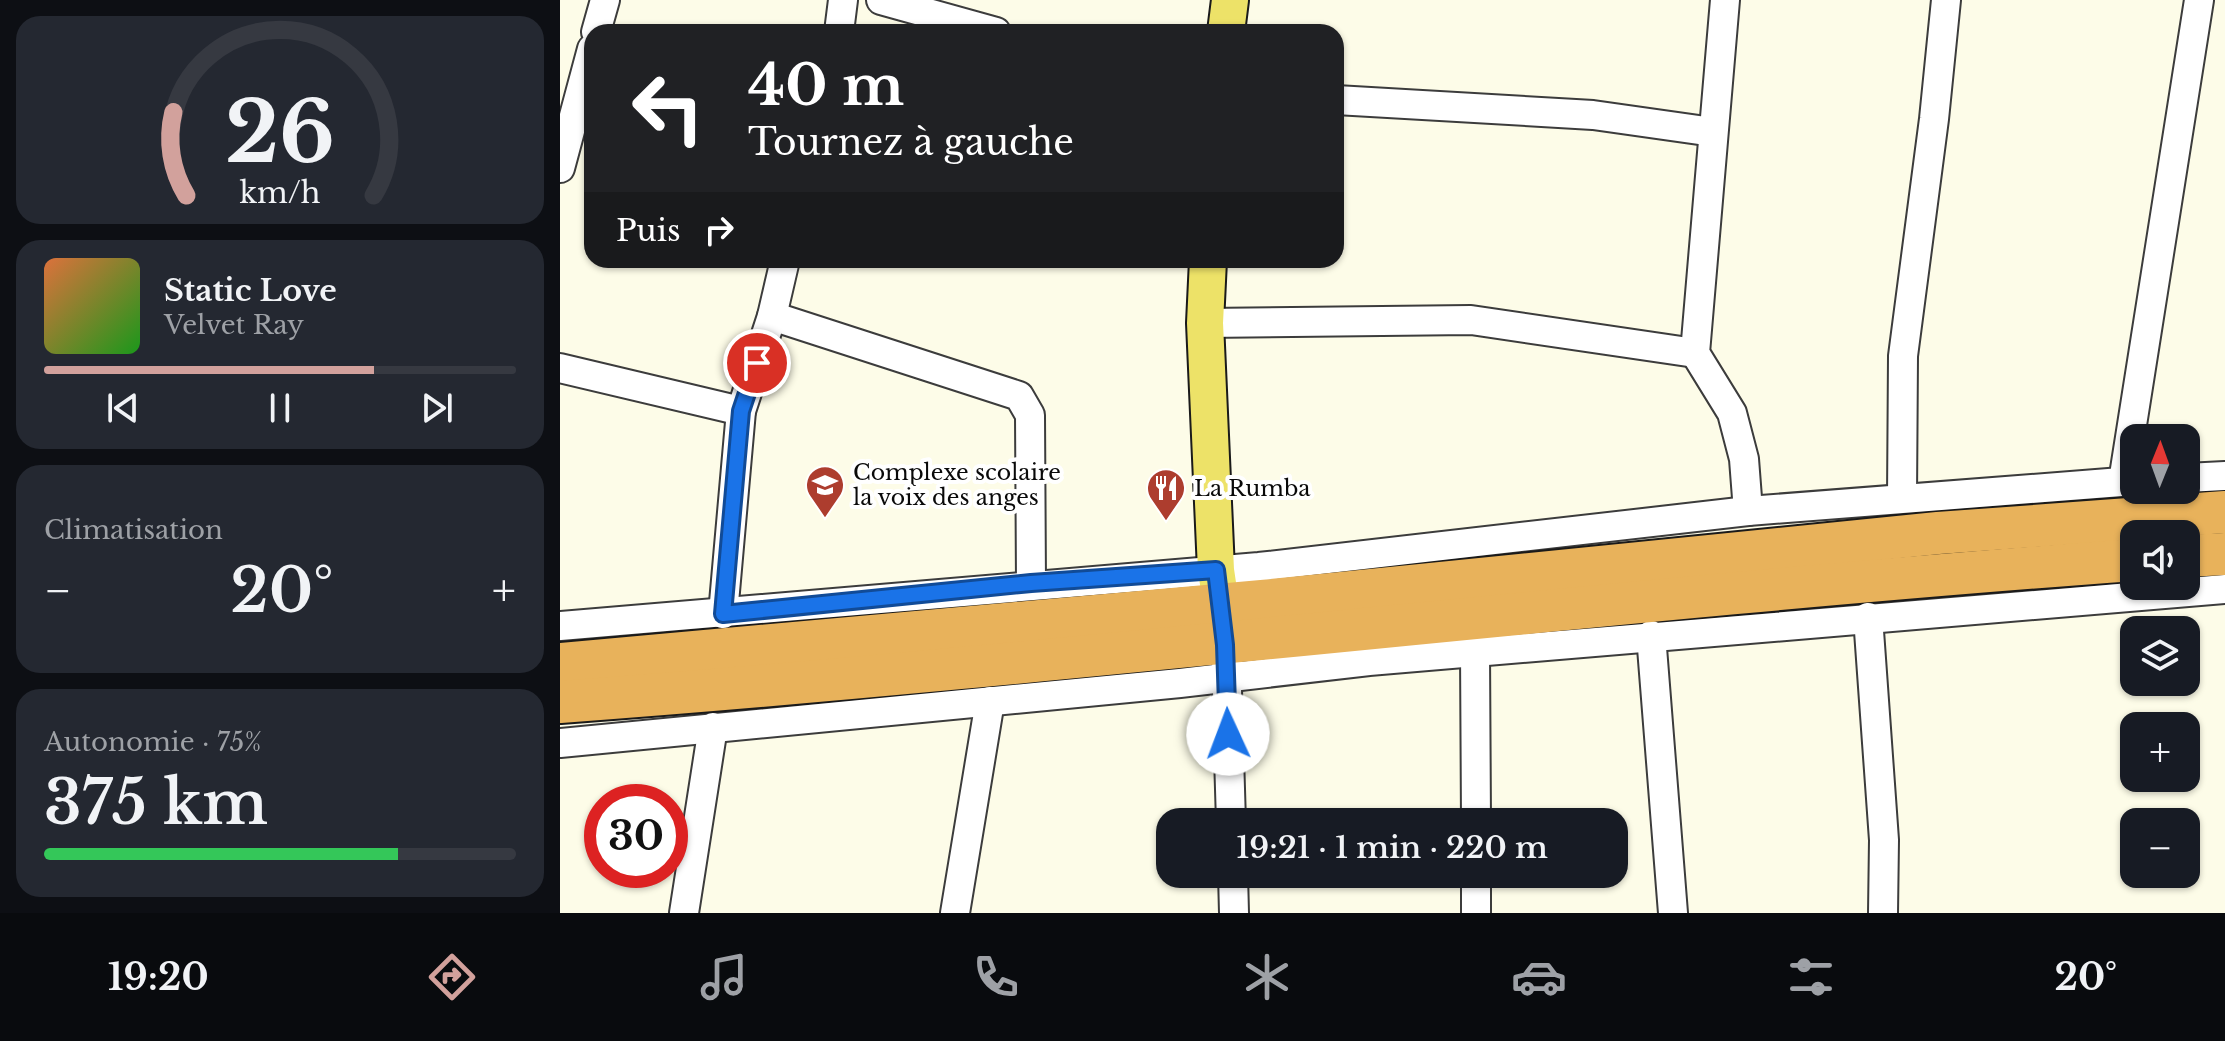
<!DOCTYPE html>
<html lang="fr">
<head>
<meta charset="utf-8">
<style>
  :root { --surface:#171b24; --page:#242831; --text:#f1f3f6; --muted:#9ea1a6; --line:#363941; --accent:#d2a19c }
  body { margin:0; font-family:"Libre Baskerville",serif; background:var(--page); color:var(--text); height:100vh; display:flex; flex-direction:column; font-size:30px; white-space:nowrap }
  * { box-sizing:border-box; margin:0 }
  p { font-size:26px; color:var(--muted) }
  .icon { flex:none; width:44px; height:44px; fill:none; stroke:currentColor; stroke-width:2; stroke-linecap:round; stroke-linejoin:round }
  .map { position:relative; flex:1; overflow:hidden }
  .panel { display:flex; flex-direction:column; gap:16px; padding:16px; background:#0d0f14; width:560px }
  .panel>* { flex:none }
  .banner { position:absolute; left:24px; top:24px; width:760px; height:244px; border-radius:24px; box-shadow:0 2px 6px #0004; background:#202124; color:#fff; overflow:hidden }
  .needle { width:52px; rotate:1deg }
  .fabs { position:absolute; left:1560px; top:424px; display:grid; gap:16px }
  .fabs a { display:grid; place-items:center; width:80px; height:80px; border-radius:16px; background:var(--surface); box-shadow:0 2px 6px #0004; font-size:40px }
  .speed { position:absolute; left:24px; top:784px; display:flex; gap:16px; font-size:40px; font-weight:700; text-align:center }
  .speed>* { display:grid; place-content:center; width:104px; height:104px; border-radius:50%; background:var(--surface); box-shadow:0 2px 6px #0004; line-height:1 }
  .speed .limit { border:12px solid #d22; background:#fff; color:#111 }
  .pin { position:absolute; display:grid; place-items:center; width:68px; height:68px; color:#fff; margin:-34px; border:4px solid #fff; border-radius:50%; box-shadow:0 2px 8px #0007 }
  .me { position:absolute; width:88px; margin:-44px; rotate:358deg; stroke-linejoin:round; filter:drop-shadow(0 0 6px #0008) }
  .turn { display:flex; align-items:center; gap:28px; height:168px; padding:0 32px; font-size:36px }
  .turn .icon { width:104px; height:104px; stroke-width:2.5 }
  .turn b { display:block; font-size:56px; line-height:68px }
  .then { display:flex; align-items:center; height:76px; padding:0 32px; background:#0003; gap:16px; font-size:30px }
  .big { font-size:60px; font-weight:600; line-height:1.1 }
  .panel .widget { flex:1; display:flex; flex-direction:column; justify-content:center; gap:12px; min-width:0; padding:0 28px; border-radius:24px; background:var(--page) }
  .panel .dial { align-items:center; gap:0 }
  .dial svg { height:208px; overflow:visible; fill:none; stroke:var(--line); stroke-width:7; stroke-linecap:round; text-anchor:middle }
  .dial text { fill:var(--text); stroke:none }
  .song { display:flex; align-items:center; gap:24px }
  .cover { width:96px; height:96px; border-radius:12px; background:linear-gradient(135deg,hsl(20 70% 55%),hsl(120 70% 35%)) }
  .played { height:8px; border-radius:4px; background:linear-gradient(90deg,var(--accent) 70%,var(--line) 70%) }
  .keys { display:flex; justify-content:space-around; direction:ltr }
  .heat { display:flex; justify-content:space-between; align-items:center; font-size:44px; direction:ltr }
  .charge { height:12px; border-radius:6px; background:linear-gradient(90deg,#34c759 75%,var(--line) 0) }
  .trip { position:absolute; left:596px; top:808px; width:472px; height:80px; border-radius:24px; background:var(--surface); box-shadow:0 2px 6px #0004; font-weight:600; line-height:80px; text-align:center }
  .tab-bar { display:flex; height:128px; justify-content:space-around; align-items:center; background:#090b0e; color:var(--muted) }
  .tab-bar .icon { width:56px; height:56px }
  .tab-bar .active { color:var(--accent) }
  .tab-bar b { font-size:36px; color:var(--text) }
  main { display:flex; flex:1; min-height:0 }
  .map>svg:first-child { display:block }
</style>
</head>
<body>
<main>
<section class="panel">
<div class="widget dial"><svg viewBox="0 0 100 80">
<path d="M14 69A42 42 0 1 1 86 69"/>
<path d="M14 69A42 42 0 0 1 9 37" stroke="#d2a19c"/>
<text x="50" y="56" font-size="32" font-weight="700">26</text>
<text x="50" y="72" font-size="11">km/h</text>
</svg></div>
<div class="widget">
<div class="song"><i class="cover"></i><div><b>Static Love</b><p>Velvet Ray</p></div></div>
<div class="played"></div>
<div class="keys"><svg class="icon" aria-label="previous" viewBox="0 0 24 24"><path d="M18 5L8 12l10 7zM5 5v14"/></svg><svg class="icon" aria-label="pause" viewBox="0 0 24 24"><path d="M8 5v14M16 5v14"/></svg><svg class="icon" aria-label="next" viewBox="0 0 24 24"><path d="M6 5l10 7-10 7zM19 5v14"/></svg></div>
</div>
<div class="widget"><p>Climatisation</p>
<div class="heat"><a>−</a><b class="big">20°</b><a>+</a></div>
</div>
<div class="widget"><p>Autonomie · 75%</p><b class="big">375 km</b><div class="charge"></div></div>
</section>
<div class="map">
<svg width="1665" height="913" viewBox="0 0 1665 913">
  <rect width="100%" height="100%" fill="#fdfce8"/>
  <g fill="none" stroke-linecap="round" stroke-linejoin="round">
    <!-- minor casing -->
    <g stroke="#3c3c3c" stroke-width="32">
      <g id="minor">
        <polyline points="321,0 436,32"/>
        <polyline points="1165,0 1135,353 1172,413 1184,459 1188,511"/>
        <polyline points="36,32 45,0"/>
        <polyline points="279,32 283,0"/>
        <polyline points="776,100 1033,115 1153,132"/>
        <polyline points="0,168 32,49"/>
        <polyline points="212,316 459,396 470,415 471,583"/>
        <polyline points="645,323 911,320 1135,353"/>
        <polyline points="0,368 181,411"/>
        <polyline points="1626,478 1665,476"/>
        <polyline points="1563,482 1639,0"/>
        <polyline points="1342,498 1343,356 1374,119 1386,0"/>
        <polyline points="163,614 181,411 212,316 225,260"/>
        <polyline points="1308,617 1324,840 1323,913"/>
        <polyline points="0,626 699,567 1188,511 1574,481"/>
        <polyline points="1091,635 1113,913"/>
        <polyline points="915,651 916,822"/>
        <polyline points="666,657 671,822"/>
        <polyline points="0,743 620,683 809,661 1665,589"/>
        <polyline points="673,874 674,913"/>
        <polyline points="916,874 916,913"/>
        <polyline points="124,913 153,727"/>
        <polyline points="395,913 430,701"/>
      </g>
    </g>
    <!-- major casing -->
    <g stroke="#1a1a1a" stroke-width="40">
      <g id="major">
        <polyline points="666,32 670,0"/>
        <polyline points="648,260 645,323 656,570 661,604"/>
      </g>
    </g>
    <!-- highway casing -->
    <g stroke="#1a1a1a" stroke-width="46">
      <g id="highway">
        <polyline points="1626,556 1665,554"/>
        <polyline points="0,664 702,601 1378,533 1665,512"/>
        <path d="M0 702C526 663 1048 598 1574 560"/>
      </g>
    </g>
    <!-- minor -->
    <use href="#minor" stroke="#fff" stroke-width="28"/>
    <!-- major -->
    <use href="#major" stroke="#ede268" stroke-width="36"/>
    <!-- highway -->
    <use href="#highway" stroke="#e8b25b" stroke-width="42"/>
  </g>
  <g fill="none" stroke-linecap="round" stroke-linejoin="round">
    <!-- route casing -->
    <g stroke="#114b97" stroke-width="20">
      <polyline id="route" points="197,363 181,411 163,614 471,583 656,570 665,645 668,734"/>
    </g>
    <!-- route -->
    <use href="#route" stroke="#1a73e8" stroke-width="14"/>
  </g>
  <!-- icons -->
  <defs>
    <g id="school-pin" transform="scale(2)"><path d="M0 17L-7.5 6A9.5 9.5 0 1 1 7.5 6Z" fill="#ad3d2e" stroke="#fff"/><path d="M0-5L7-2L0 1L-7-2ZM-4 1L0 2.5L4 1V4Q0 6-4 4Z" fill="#fff"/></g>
    <g id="restaurant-pin" transform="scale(2)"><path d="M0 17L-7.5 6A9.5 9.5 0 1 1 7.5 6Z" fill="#ad3d2e" stroke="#fff"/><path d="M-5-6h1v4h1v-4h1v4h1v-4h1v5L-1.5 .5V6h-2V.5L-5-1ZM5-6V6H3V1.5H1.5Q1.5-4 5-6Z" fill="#fff"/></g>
  </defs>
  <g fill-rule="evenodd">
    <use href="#school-pin" x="265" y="485"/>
    <use href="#restaurant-pin" x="606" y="488"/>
  </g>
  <g text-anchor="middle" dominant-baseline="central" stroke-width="8" stroke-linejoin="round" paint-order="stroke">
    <!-- poi labels -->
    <g font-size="22" fill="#090909" stroke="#fff" text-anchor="start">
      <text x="293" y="472">Complexe scolaire<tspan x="293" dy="25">la voix des anges</tspan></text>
      <text x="634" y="488">La Rumba</text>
    </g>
  </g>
</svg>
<div class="fabs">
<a><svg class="needle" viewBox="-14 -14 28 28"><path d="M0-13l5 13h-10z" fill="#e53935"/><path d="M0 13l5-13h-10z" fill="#9ea1a6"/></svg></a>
<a><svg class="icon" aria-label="sound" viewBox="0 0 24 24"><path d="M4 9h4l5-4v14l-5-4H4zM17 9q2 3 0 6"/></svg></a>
<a><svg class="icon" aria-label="layers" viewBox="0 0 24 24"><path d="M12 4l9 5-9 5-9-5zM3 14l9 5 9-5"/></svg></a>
<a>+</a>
<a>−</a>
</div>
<div class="speed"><div class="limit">30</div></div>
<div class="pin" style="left:197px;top:363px;background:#d93025"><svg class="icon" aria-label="arrive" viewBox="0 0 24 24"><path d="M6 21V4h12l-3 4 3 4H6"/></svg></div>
<svg class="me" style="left:668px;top:734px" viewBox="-20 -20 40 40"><circle r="19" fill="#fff"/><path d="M0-13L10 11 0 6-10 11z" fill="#1a73e8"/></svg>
<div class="trip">19:21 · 1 min · 220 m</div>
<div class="banner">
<div class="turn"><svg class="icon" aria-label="left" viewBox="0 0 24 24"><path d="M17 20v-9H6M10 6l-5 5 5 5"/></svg><div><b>40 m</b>Tournez à gauche</div></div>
<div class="then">Puis<svg class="icon" aria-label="right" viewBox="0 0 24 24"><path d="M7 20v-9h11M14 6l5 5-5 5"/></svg></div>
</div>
</div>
</main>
<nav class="tab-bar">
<b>19:20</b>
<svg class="icon active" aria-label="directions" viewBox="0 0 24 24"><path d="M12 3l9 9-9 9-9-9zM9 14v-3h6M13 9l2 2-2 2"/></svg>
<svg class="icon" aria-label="music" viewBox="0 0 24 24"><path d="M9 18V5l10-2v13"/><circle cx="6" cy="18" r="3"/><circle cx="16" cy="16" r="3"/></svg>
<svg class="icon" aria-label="phone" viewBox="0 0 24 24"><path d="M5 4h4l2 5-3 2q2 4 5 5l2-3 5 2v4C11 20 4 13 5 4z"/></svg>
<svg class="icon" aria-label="climate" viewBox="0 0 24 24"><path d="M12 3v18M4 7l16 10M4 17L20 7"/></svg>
<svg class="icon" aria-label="car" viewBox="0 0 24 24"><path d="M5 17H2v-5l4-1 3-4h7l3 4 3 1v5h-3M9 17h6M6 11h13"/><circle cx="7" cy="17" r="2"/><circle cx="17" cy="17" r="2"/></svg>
<svg class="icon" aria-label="filters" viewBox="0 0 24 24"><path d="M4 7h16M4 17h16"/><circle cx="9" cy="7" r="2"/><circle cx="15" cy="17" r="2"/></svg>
<b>20°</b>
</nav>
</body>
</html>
